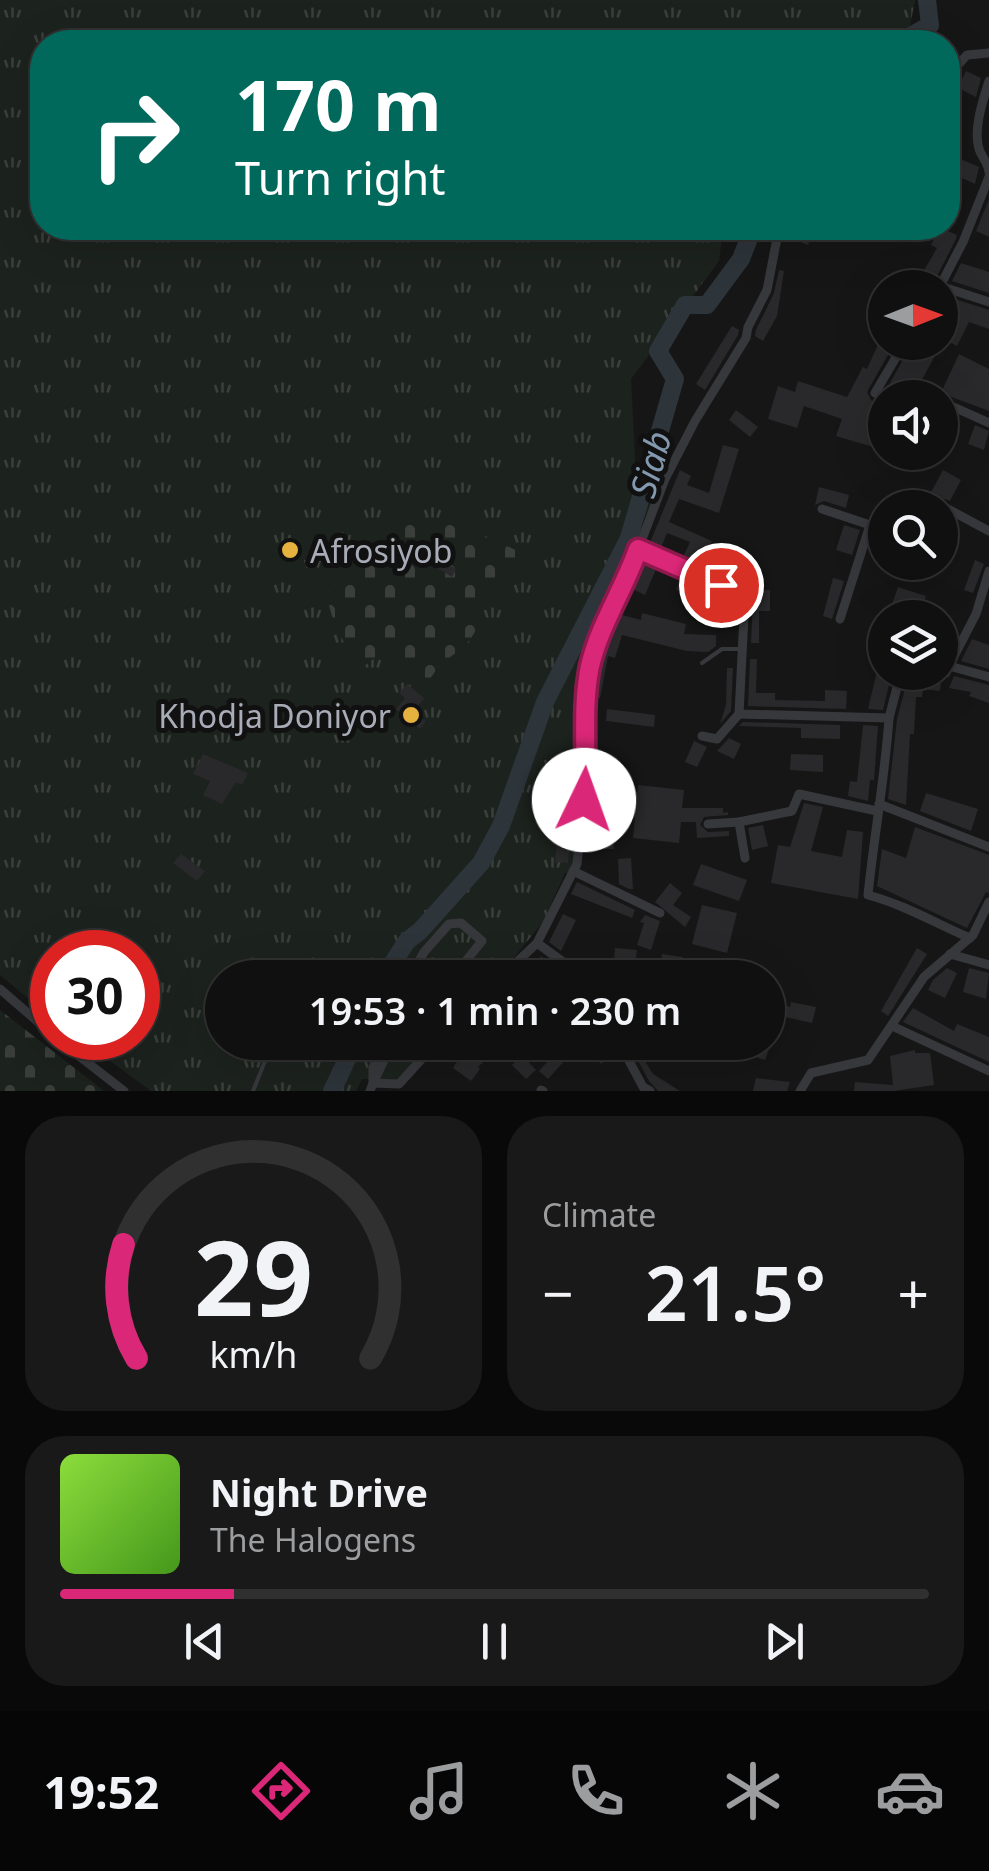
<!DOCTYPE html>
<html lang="en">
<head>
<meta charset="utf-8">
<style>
  :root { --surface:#101011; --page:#19191a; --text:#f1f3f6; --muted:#9c9d9f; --line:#303031; --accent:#db2777 }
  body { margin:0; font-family:"Noto Sans",sans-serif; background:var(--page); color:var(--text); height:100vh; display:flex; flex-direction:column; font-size:38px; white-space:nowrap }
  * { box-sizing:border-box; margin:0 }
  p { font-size:32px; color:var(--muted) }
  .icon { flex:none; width:55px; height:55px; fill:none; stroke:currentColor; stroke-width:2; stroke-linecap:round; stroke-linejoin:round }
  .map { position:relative; height:1091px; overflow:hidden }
  .panel { display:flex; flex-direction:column; gap:25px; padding:25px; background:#090909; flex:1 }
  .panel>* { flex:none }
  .banner { position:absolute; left:30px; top:30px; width:930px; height:210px; border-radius:40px; box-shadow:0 10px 40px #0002,0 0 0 2px var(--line); background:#00695c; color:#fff; overflow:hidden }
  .needle { width:65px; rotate:89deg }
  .tools { position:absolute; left:868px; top:270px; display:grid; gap:20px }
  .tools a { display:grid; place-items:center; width:90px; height:90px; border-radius:50%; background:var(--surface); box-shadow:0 10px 40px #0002,0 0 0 2px var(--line); font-size:50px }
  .speed { position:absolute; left:30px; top:930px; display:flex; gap:20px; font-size:50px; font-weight:700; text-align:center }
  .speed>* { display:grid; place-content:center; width:130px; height:130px; border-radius:50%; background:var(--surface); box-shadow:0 10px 40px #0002,0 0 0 2px var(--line); line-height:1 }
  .speed .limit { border:15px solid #d22; background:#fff; color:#111 }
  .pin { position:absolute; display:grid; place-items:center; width:85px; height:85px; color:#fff; margin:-42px; border:5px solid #fff; border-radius:50%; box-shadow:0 2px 10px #0007 }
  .me { position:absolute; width:110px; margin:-55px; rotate:3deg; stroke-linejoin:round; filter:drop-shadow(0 0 8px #0008) }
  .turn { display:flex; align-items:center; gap:35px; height:210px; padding:0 40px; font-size:45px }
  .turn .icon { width:130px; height:130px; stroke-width:2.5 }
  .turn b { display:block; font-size:70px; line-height:85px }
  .big { font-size:75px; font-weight:600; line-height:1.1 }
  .panel .card { flex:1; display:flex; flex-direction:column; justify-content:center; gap:15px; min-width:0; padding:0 35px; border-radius:40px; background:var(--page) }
  .panel .dial { align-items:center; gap:0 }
  .dial svg { height:260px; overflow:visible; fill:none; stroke:var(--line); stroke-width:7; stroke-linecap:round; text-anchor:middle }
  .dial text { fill:var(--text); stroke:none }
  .song { display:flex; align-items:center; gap:30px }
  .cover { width:120px; height:120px; border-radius:15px; background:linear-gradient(135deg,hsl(90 70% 55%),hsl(100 70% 35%)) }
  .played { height:10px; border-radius:5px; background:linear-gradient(90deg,var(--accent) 20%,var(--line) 20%) }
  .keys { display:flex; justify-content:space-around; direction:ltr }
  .heat { display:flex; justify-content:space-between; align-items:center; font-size:55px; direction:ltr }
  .panel .tiles { flex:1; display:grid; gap:25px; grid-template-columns:1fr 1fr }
  .card:last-child { grid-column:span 2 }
  .trip { position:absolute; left:205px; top:960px; width:580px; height:100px; border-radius:50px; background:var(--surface); box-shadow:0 10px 40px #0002,0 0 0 2px var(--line); font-weight:600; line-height:100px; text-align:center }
  .dock { display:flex; height:160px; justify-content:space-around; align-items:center; background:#060607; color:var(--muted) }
  .dock .icon { width:70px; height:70px }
  .dock .current { color:var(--accent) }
  .dock b { font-size:45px; color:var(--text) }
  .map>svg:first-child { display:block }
</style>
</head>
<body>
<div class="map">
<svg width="989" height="1091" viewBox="0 0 989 1091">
  <defs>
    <pattern id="grass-tufts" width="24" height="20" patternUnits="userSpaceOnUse" patternTransform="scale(2.5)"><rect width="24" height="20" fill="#1c221d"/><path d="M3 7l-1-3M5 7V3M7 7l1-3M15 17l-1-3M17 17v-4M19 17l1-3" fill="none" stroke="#3a3f3c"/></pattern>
    <pattern id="cemetery-stones" width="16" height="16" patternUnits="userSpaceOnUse" patternTransform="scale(2.5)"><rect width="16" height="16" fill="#1c221d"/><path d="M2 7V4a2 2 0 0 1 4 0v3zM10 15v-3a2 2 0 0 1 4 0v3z" fill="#3a3f3c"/></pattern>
  </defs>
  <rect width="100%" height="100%" fill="#161617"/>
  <!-- grass -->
  <polygon fill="url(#grass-tufts)" points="0,0 915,0 909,32 881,42 42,42 42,228 723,228 719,261 631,379 636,478 663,484 602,596 599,621 581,690 574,808 579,810 573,868 571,873 565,873 543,922 498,977 222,978 222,1042 440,1043 409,1080 362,1079 356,1091 151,1091 79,1038 138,1038 138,952 52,952 52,1018 0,975"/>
  <!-- cemetery -->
  <g fill="url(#cemetery-stones)">
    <path d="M402 509 485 536 535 559 515 574 482 593C482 660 445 642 424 691L381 653 363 667C342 643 332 625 327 594L340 579 370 555Z"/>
    <polygon points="0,1010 104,1091 0,1091"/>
  </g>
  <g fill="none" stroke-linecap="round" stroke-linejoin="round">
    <!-- river -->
    <g stroke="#2d343a" stroke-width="18">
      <polyline points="900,42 930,25 927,0"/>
      <polyline points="383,978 407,941 420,931 481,863 501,826 545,702 629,538 675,379 658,351 685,305 707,305 741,259 753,228"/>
      <polyline points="332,1091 355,1042"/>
    </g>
  </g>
  <!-- building -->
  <g fill="#29292b">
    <polygon points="966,71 981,78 976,97 958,88"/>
    <polygon points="948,141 961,149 956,157 979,167 975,184 955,175 956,172 949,168 948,171"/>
    <polygon points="989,199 989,237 976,231"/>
    <polygon points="787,228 814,228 808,245 786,236"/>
    <polygon points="940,228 957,235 956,239 931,288 914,288 937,248 931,245"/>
    <polygon points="961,263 989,272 989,293 952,281"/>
    <polygon points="779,270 784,271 777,316 763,341 755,336 756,330 774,293"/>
    <polygon points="942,295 989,310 989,329 969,322 957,346 940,337"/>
    <polygon points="732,326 739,330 738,335 705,390 696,384"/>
    <polygon points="880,340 893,346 867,392 871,400 885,406 885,419 873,447 836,436 842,419 804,406 797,428 768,419 778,386 795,392 798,381 847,397 863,367 867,369"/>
    <polygon points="913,342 921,342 937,352 919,385 940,395 959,354 989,369 989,411 949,396 940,402 940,398 893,398 886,390"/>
    <polygon points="736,410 758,427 750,437 729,420"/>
    <polygon points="975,425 989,431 984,450 968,444"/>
    <polygon points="723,445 739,449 719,513 679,499 669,522 712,541 700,568 682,559 690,542 667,533 660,550 649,545 680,470 691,476 687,485 709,493"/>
    <polygon points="943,470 961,480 950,501 930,494"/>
    <polygon points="819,487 849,495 846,508 824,501 815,505"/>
    <polygon points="940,514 956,523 945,542 940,539"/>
    <polygon points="844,525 860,530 852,555 836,550"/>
    <polygon points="879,537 885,538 885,561 873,557"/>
    <polygon points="436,557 456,569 452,577 431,564"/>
    <polygon points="643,560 657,567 645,595 630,588"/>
    <polygon points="975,560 984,564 973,593 964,590"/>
    <polygon points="680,577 697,584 693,596 676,590"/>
    <polygon points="833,578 844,581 832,619 823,616"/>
    <polygon points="898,587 926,596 919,616 891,607"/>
    <polygon points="749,590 770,590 770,611 759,611 759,643 751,643 753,597"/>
    <polygon points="642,613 686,624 684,634 716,635 716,646 708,652 687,651 622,635 615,658 608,656 600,698 594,697 607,638 618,614 641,620"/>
    <polygon points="972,639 989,645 989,669 961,661"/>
    <polygon points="750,659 757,659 756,693 775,693 775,700 825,701 825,690 847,691 846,709 748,706"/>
    <polygon points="878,667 885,669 885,672 892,672 883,710 868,709"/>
    <polygon points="727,668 733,668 731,711 720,724 726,705"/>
    <polygon points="909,674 932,675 941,680 940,691 923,689 922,697 916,697 914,734 910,734 906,805 888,799 897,719"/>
    <polygon points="954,676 989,685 989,703 969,696 971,692 949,688"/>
    <polygon points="407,684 424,698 414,712 426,721 420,729 396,709 405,698 399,693"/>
    <polygon points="607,709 655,715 654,727 606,721"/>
    <polygon points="743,722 840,725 840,739 801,738 801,728 739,726"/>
    <polygon points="863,725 878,726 874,780 870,780 868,801 848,796 850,781 857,782"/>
    <polygon points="729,738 741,744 734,759 717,751"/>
    <polygon points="694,741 707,747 697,767 685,762"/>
    <polygon points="203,754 248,773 242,785 236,782 222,804 203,795 210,781 193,774"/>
    <polygon points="791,754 823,755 823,772 790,770"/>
    <polygon points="594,774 614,775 612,823 614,849 600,849 600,821 590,820"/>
    <polygon points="638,785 684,790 682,808 723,808 723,813 728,812 728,815 704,817 700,825 708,832 729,831 729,836 697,838 696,822 681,822 679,843 633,838"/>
    <polygon points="926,793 978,809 971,831 920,811"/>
    <polygon points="804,803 823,807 811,851 842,857 847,830 863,832 858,899 771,883 778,845 790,847"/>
    <polygon points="560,813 574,815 568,863 555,862"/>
    <polygon points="763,825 768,846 752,850 748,828"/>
    <polygon points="915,827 989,855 989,893 986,892 967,928 877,886 882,849 906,858"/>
    <polygon points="181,854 205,871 197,881 173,863"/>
    <polygon points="631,858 633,889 629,889 619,884 618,859"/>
    <polygon points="701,864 747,880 739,901 693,885"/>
    <polygon points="577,882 635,910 632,918 571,894"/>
    <polygon points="670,883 682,893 673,905 691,917 685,927 655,902"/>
    <polygon points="702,905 737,913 727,953 692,944"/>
    <polygon points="563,914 576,920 561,951 549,942"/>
    <polygon points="645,915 660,921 651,950 637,945 644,923 640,922"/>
    <polygon points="615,948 637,950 635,964 614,962"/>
    <polygon points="917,948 927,954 888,1016 881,1011"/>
    <polygon points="662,954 683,957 680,978 659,974"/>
    <polygon points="541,956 559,969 555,978 532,973"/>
    <polygon points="716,962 739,966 740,978 694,978 693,964"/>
    <polygon points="947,968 957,973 945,998 928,990 933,980"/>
    <polygon points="969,968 989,973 986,999 963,992"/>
    <polygon points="768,998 790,1007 791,1002 816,1007 812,1023 781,1016 765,1060 744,1053 748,1042 768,1042 772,1013 768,1012"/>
    <polygon points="138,999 148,1002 140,1032 138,1031"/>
    <polygon points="913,1008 954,1031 957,1024 989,1037 989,1062 903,1022"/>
    <polygon points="470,1042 504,1042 478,1067 480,1069 471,1081 453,1068"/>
    <polygon points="551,1042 588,1042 565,1060 548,1079 539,1071 557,1051"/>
    <polygon points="601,1042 611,1042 616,1053 601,1064 591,1050"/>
    <polygon points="628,1042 633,1042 653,1074 680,1091 658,1091 649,1081"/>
    <polygon points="915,1050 915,1053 930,1053 934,1085 894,1091 854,1091 855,1082 893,1085 890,1056"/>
    <polygon points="522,1055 536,1070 526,1079 512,1065"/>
    <polygon points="756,1078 790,1082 787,1091 753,1091"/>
  </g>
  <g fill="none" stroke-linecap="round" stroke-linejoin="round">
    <!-- lane -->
    <g stroke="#37383c" stroke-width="4">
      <polyline points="702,663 722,649 743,649"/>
      <polyline points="599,978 612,968 651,970"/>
      <polyline points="253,1091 267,1056 283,1042"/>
    </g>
    <!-- street -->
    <g stroke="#37383c" stroke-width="9">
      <polyline points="948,76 967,55 989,53"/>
      <path d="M989 81C983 100 973 129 979 149 982 158 988 162 989 172"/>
      <polyline points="940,286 989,302"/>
      <polyline points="939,288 963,242 989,177"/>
      <polyline points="885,398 875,393 905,342"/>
      <polyline points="940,413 949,405 989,423"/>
      <polyline points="928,508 933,501 989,531"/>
      <polyline points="822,509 885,530"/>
      <polyline points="638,549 745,597 739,714 889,718 901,672"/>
      <polyline points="840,619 870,525"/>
      <polyline points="949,666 976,614 989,571"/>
      <polyline points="940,672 946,673 949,666 989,677"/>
      <path d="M889 718C885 777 874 836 868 895 905 905 935 923 970 938"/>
      <polyline points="702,736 717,739 739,714"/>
      <polyline points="879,804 989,847"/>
      <polyline points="739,822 745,858"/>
      <polyline points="708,824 739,822 792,811 799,794 877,811"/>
      <polyline points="573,871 660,913"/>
      <polyline points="537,943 585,978"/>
      <polyline points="950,954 989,965"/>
      <polyline points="410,978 424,952 449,924 461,923 482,941 452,978"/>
      <polyline points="500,978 537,943 577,864 587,767 586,695 599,635 631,568 665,479 695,421 746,338 748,327 767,290 779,228"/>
      <polyline points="0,989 52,1034"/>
      <polyline points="892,1026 989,1071"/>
      <polyline points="56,1038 124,1091"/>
      <polyline points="383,1042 373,1068 373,1083 393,1042"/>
      <polyline points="619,1042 643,1087 650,1091"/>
      <polyline points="541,1090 543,1091"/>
      <polyline points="370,1091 373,1083 399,1084 437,1042"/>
      <polyline points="800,1091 811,1073 868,1060 924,977 973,935 989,902"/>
    </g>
  </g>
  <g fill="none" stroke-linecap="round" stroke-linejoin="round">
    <!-- route casing -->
    <g stroke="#8e194d" stroke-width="25">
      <path id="route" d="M584 800C588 756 581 709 590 666 600 624 624 589 638 549L721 585"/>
    </g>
    <!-- route -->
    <use href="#route" stroke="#db2777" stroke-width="18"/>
  </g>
  <!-- markers -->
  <g fill="#e6b23f" stroke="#111112" stroke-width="4">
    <circle cx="290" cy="550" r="10"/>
    <circle cx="411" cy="715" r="10"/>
  </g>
  <g text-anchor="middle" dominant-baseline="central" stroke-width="10" stroke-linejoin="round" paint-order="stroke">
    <!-- poi labels -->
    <g font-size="32" fill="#a8acb6" stroke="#111112" text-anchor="start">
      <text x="310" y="550">Afrosiyob</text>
      <text x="391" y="715" text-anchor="end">Khodja Doniyor</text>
    </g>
    <!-- water labels -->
    <g font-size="35" font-style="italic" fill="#8299af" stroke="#111112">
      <text transform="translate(650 464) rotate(-74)">Siab</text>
    </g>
  </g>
</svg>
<div class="tools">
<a><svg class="needle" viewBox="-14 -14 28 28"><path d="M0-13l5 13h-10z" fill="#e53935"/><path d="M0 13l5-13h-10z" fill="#9c9d9f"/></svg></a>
<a><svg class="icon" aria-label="sound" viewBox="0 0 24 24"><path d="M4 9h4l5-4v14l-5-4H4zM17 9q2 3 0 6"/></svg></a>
<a><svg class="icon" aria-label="search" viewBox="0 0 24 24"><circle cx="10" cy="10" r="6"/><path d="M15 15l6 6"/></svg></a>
<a><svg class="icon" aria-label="layers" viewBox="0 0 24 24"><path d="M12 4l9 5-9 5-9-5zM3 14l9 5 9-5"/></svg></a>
</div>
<div class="speed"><div class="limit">30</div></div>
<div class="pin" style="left:721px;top:585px;background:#d93025"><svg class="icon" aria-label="arrive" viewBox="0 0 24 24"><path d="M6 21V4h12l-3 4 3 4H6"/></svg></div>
<svg class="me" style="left:584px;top:800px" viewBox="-20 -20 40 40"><circle r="19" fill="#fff"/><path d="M0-13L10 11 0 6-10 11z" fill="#db2777"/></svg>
<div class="trip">19:53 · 1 min · 230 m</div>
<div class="banner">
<div class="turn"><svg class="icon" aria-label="right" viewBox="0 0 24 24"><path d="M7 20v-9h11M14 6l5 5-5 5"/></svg><div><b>170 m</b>Turn right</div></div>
</div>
</div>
<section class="panel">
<div class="tiles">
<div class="card dial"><svg viewBox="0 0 100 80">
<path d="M14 69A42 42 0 1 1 86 69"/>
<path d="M14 69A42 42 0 0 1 10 34" stroke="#db2777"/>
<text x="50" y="56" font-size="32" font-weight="700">29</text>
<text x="50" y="72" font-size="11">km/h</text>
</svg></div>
<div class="card"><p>Climate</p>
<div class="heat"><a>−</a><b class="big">21.5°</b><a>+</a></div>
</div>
<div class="card">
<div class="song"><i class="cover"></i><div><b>Night Drive</b><p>The Halogens</p></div></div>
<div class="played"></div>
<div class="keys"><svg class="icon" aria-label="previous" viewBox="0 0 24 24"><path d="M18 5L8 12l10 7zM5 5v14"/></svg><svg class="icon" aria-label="pause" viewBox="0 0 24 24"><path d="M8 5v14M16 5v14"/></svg><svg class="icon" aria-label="next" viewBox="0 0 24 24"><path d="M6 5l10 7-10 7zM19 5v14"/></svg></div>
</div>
</div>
</section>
<nav class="dock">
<b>19:52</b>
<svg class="icon current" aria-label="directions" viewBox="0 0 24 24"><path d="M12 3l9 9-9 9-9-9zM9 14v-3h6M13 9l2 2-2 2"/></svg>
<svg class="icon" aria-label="music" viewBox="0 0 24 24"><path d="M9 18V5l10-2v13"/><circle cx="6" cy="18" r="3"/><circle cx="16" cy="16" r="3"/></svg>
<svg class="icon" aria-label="phone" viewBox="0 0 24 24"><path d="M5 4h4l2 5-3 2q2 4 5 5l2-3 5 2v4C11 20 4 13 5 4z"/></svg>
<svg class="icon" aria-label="climate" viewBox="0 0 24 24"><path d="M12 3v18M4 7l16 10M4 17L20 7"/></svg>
<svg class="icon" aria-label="car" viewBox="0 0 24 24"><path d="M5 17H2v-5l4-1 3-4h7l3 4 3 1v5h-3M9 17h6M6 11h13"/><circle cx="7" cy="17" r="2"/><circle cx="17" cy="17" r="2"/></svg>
</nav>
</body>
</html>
